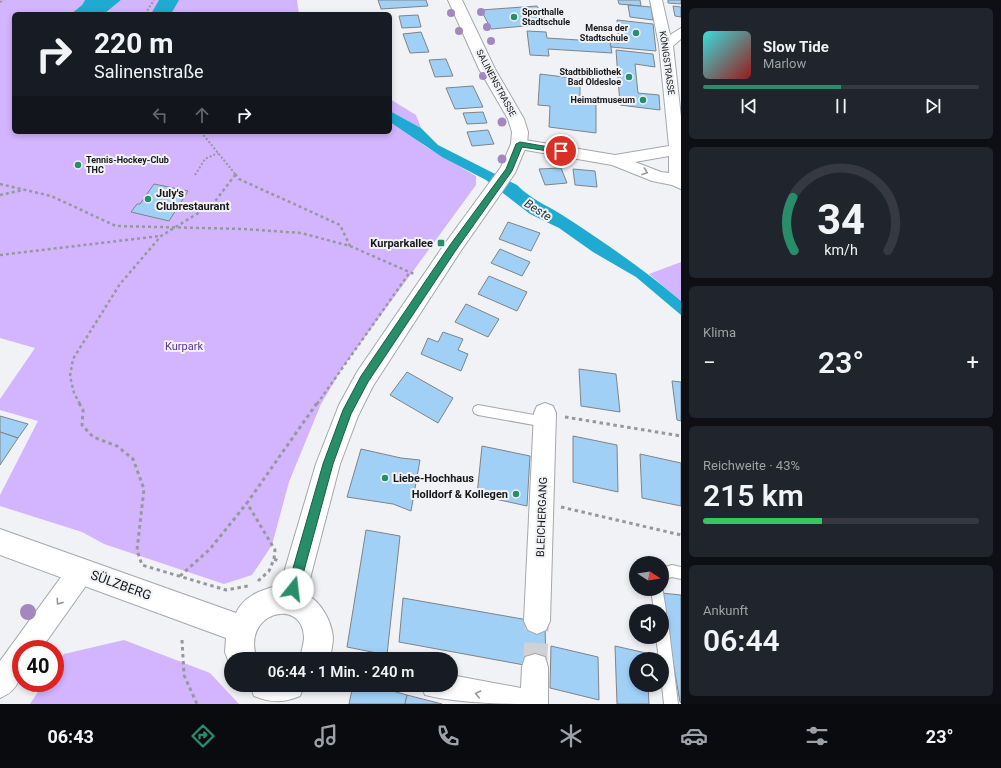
<!DOCTYPE html>
<html lang="de">
<head>
<meta charset="utf-8">
<style>
  :root { --surface:#171b24; --page:#20242c; --text:#f1f3f6; --muted:#9ea1a6; --line:#363941; --accent:#288e6a }
  body { margin:0; font-family:Roboto,sans-serif; background:var(--page); color:var(--text); height:100vh; display:flex; flex-direction:column; font-size:15px; white-space:nowrap }
  * { box-sizing:border-box; margin:0 }
  p { font-size:13px; color:var(--muted) }
  .icon { flex:none; width:22px; height:22px; fill:none; stroke:currentColor; stroke-width:2; stroke-linecap:round; stroke-linejoin:round }
  .map { position:relative; flex:1; overflow:hidden }
  .side { display:flex; flex-direction:column; gap:8px; padding:8px; background:#0d0f14; width:320px }
  .side>* { flex:none }
  .guide { position:absolute; left:12px; top:12px; width:380px; height:122px; border-radius:6px; box-shadow:0 2px 6px #0003; background:#171b24; color:var(--text); overflow:hidden }
  .needle { width:26px; rotate:102deg }
  .fabs { position:absolute; left:629px; top:556px; display:grid; gap:8px }
  .fabs a { display:grid; place-items:center; width:40px; height:40px; border-radius:50%; background:var(--surface); box-shadow:0 2px 6px #0003; font-size:20px }
  .speed { position:absolute; left:12px; top:640px; display:flex; gap:8px; font-size:20px; font-weight:700; text-align:center }
  .speed>* { display:grid; place-content:center; width:52px; height:52px; border-radius:50%; background:var(--surface); box-shadow:0 2px 6px #0003; line-height:1 }
  .speed .limit { border:6px solid #d22; background:#fff; color:#111 }
  .pin { position:absolute; display:grid; place-items:center; width:34px; height:34px; color:#fff; margin:-17px; border:2px solid #fff; border-radius:50%; box-shadow:0 1px 4px #0007 }
  .me { position:absolute; width:44px; margin:-22px; rotate:16deg; stroke-linejoin:round; filter:drop-shadow(0 0 3px #0008) }
  .turn { display:flex; align-items:center; gap:14px; height:84px; padding:0 16px; font-size:18px }
  .turn .icon { width:52px; height:52px; stroke-width:2.5 }
  .turn b { display:block; font-size:28px; line-height:34px }
  .lanes { display:flex; align-items:center; height:38px; padding:0 16px; background:#0003; justify-content:center; gap:20px; direction:ltr }
  .lanes .off { opacity:.35 }
  .big { font-size:30px; font-weight:600; line-height:1.1 }
  .side .widget { flex:1; display:flex; flex-direction:column; justify-content:center; gap:6px; min-width:0; padding:0 14px; border-radius:6px; background:var(--page) }
  .side .dial { align-items:center; gap:0 }
  .dial svg { height:104px; overflow:visible; fill:none; stroke:var(--line); stroke-width:7; stroke-linecap:round; text-anchor:middle }
  .dial text { fill:var(--text); stroke:none }
  .song { display:flex; align-items:center; gap:12px }
  .cover { width:48px; height:48px; border-radius:6px; background:linear-gradient(135deg,hsl(180 70% 55%),hsl(0 70% 35%)) }
  .played { height:4px; border-radius:2px; background:linear-gradient(90deg,var(--accent) 50%,var(--line) 50%) }
  .keys { display:flex; justify-content:space-around; direction:ltr }
  .heat { display:flex; justify-content:space-between; align-items:center; font-size:22px; direction:ltr }
  .charge { height:6px; border-radius:3px; background:linear-gradient(90deg,#34c759 43%,var(--line) 0) }
  .trip { position:absolute; left:224px; top:652px; width:234px; height:40px; border-radius:20px; background:var(--surface); box-shadow:0 2px 6px #0003; font-weight:600; line-height:40px; text-align:center }
  .tabs { display:flex; height:64px; justify-content:space-around; align-items:center; background:#090b0e; color:var(--muted) }
  .tabs .icon { width:28px; height:28px }
  .tabs .current { color:var(--accent) }
  .tabs b { font-size:18px; color:var(--text) }
  main { display:flex; flex:1; min-height:0 }
  .map>svg:first-child { display:block }
</style>
</head>
<body>
<main>
<div class="map">
<svg width="681" height="704" viewBox="0 0 681 704">
  <rect width="100%" height="100%" fill="#f0f2f5"/>
  <!-- green -->
  <g fill="#d3b4ff">
    <polygon points="0,0 85,0 82,5 71,14 14,14 14,132 390,132 390,122 403,129 426,147 476,176 476,185 343,367 321,404 289,482 272,545 252,575 224,584 104,544 82,532 0,506 0,495 38,421 0,410 0,399 35,348 0,338"/>
    <polygon points="121,0 297,0 299,14 104,14"/>
    <polygon points="390,99 416,115 421,128 390,111"/>
    <polygon points="681,262 681,301 649,274"/>
    <polygon points="124,640 210,673 239,704 30,704 44,683 55,683 55,667 64,654"/>
  </g>
  <!-- water -->
  <g fill="#1faad2">
    <polygon points="85,0 121,0 104,14 71,14 82,5"/>
    <path d="M390 111 421 128 438 145 517 185C531 200 553 208 570 220 608 245 646 271 681 301V315L636 277 593 252 559 228 530 214 486 180 442 157 390 122Z"/>
  </g>
  <g fill="none" stroke-linecap="round" stroke-linejoin="round">
    <!-- river -->
    <polygon fill="#1faad2" fill-rule="evenodd" points="159,0 179,0 171,14 151,14"/>
  </g>
  <!-- building -->
  <g fill="#a1d0f7" stroke="#808385">
    <polygon points="378,0 426,0 428,6 381,9"/>
    <polygon points="618,0 640,0 641,6 619,4"/>
    <polygon points="668,0 681,0 681,4 668,3"/>
    <polygon points="628,5 651,7 653,20 630,17"/>
    <polygon points="537,6 548,24 491,29 481,10"/>
    <polygon points="673,6 681,7 681,17 675,16"/>
    <polygon points="418,15 421,27 402,28 399,16"/>
    <polygon points="617,20 653,24 656,51 611,47 610,42 619,43"/>
    <polygon points="527,31 546,32 547,38 610,42 612,53 548,49 549,56 530,55"/>
    <polygon points="421,32 429,52 410,53 403,34"/>
    <polygon points="616,50 653,54 655,67 635,64 638,93 659,95 660,110 620,105"/>
    <polygon points="446,59 453,76 435,77 429,60"/>
    <polygon points="540,74 580,79 580,98 596,100 596,133 549,127 550,106 538,105"/>
    <polygon points="473,86 483,107 455,109 446,88"/>
    <polygon points="483,112 487,123 467,124 463,113"/>
    <polygon points="488,130 494,144 472,146 467,132"/>
    <polygon points="561,168 567,183 545,185 539,169"/>
    <polygon points="573,169 595,171 597,187 575,185"/>
    <polygon points="154,184 188,191 169,221 131,212 137,204 140,204"/>
    <polygon points="508,222 540,233 531,251 499,239"/>
    <polygon points="500,249 530,262 522,276 491,263"/>
    <polygon points="489,276 527,292 517,311 478,294"/>
    <polygon points="466,304 499,319 488,337 455,322"/>
    <polygon points="443,332 463,339 458,350 468,354 461,371 421,354 428,338 438,342"/>
    <polygon points="579,369 616,374 620,412 581,406"/>
    <polygon points="407,372 453,398 438,423 390,395"/>
    <polygon points="672,381 681,382 681,421 677,420"/>
    <polygon points="0,416 28,424 18,438 0,432"/>
    <polygon points="0,432 18,438 0,465"/>
    <polygon points="573,436 617,445 618,492 573,482"/>
    <polygon points="482,446 530,456 527,506 477,495"/>
    <polygon points="361,449 401,458 420,460 411,511 393,504 347,497"/>
    <polygon points="640,454 681,463 681,506 642,498"/>
    <polygon points="366,530 400,536 387,655 347,647"/>
    <polygon points="661,593 681,595 681,703 680,702"/>
    <polygon points="403,598 545,623 546,669 399,642"/>
    <polygon points="551,646 598,657 599,700 550,688"/>
    <polygon points="615,646 646,653 646,659 636,659 636,685 648,685 649,704 617,704"/>
    <polygon points="353,685 371,685 407,695 405,704 349,704"/>
    <polygon points="407,695 442,704 405,704"/>
  </g>
  <g fill="none" stroke-linecap="round" stroke-linejoin="round">
    <!-- street-tunnel -->
    <polyline stroke="#d0d1d4" stroke-width="24" stroke-dasharray="24 12" stroke-linecap="butt" points="535,667 537,621"/>
    <!-- lane casing -->
    <g stroke="#a5a7aa" stroke-width="2">
      <g id="lane">
        <polygon points="478,405 545,417 549,419 550,422 549,425 545,427 478,415 474,413 473,410 474,407"/>
        <polygon points="672,565 681,567 681,579 672,577 662,580 662,568"/>
        <polygon points="662,586 666,611 665,616 662,617 662,611 654,611 651,589 662,589"/>
        <polygon points="662,623 667,625 669,630 678,704 664,704 662,685 662,659 659,659 656,637 662,637"/>
      </g>
    </g>
    <!-- street casing -->
    <g stroke="#a5a7aa" stroke-width="2">
      <g id="street">
        <path d="M650 0H662L670 35 681 28V39L673 46 681 117V189L672 185 652 181 612 165 514 148 511 144 514 140 519 139 615 155 669 146 659 45ZM669 156V173L661 172 635 162Z"/>
        <polygon points="545,403 553,406 556,413 550,621 546,630 537,634 528,630 524,621 534,413 537,406"/>
        <path d="M81 559 90 562 93 571 90 580 41 649H21C21 671 24 688 0 698V661L72 562Z"/>
        <path d="M535 654 545 657 548 667V704C508 704 463 704 425 695L421 685H451V675L521 688 522 667 525 657Z"/>
      </g>
    </g>
    <!-- secondary casing -->
    <g stroke="#a5a7aa" stroke-width="2">
      <g id="secondary">
        <path d="M448 0H462L495 69 524 119 528 132 527 144 515 173 460 252 373 386 358 416 340 464 306 594C321 602 331 620 333 637 333 644 331 652 330 659H300C301 652 304 644 304 637 302 596 240 613 257 659H231V668L225 652 226 638 0 555V529L236 613C244 596 259 591 276 586H280L316 464 339 405 357 372 446 242 501 167 511 144 512 132 508 119 479 69Z"/>
        <path d="M250 685H304L300 696C283 703 271 703 254 696Z"/>
      </g>
    </g>
    <!-- path-far2 -->
    <g stroke="#97989a" stroke-width="2" stroke-dasharray="2 2" stroke-linecap="butt">
      <polyline points="0,2 4,0"/>
      <polyline points="145,14 154,0"/>
      <polyline points="201,132 236,175"/>
      <polyline points="195,175 205,159 218,153"/>
    </g>
    <!-- path-far1 -->
    <g stroke="#97989a" stroke-width="2.5" stroke-dasharray="3 3" stroke-linecap="butt">
      <polyline points="235,174 239,179 340,225 350,246"/>
      <polyline points="0,184 51,196 116,226 244,229 301,233 350,246 414,274"/>
      <polyline points="0,195 23,190"/>
      <polyline points="0,255 160,236"/>
      <polyline points="80,404 74,393 70,376 73,359 120,284 161,236 213,204 235,175"/>
      <polyline points="317,404 410,272"/>
    </g>
    <!-- path -->
    <g stroke="#97989a" stroke-width="3" stroke-dasharray="3.5 3.5" stroke-linecap="butt">
      <polyline points="79,403 83,410 82,425 93,437 117,446 133,459 144,489 137,550 142,565 226,590 248,586"/>
      <polyline points="565,417 681,436"/>
      <polyline points="561,507 681,535"/>
      <polyline points="274,559 275,550 247,503 317,403"/>
      <polyline points="180,576 210,549 247,503"/>
      <polyline points="258,581 269,571 274,559 279,561"/>
      <polyline points="182,640 184,675 197,704"/>
    </g>
    <!-- lane -->
    <use href="#lane" fill="#fff" fill-rule="evenodd"/>
    <!-- street -->
    <use href="#street" fill="#fff" fill-rule="evenodd"/>
    <!-- secondary -->
    <use href="#secondary" fill="#fff" fill-rule="evenodd"/>
  </g>
  <!-- trees -->
  <g fill="#a288bf">
    <circle cx="481" cy="12" r="4"/>
    <circle cx="451" cy="13" r="4"/>
    <circle cx="487" cy="27" r="4"/>
    <circle cx="459" cy="31" r="4"/>
    <circle cx="491" cy="41" r="4"/>
    <circle cx="483" cy="76" r="4"/>
    <circle cx="502" cy="122" r="4.5"/>
    <circle cx="502" cy="159" r="4.5"/>
    <circle cx="28" cy="612" r="8"/>
  </g>
  <!-- one-way arrows -->
  <defs><path id="oneway-chevron" d="M-2-3.5L2.5 0L-2 3.5" fill="none" stroke-width="1.6" stroke-linecap="round" stroke-linejoin="round"/></defs>
  <g stroke="#979798">
    <use href="#oneway-chevron" transform="translate(645 172) rotate(20)"/>
    <use href="#oneway-chevron" transform="translate(59 602) rotate(125)"/>
    <use href="#oneway-chevron" transform="translate(478 694) rotate(-168)"/>
  </g>
  <!-- route -->
  <polygon fill="#288e6a" stroke="#1a5c45" points="520,142 561,149 564,151 561,153 522,147 512,171 456,250 368,382 351,414 333,464 299,589 297,593 293,595 289,593 287,589 323,464 343,410 361,376 450,245 506,169 516,144"/>
  <!-- markers -->
  <g fill="#288e6a" stroke="#f0f2f5" stroke-width="1.5">
    <circle cx="514" cy="17" r="4"/>
    <circle cx="636" cy="33" r="4"/>
    <circle cx="629" cy="77" r="4"/>
    <circle cx="643" cy="100" r="4"/>
    <circle cx="78" cy="165" r="4"/>
    <circle cx="148" cy="199" r="4"/>
    <rect x="437" y="239" width="8" height="8" rx="2"/>
    <circle cx="385" cy="478" r="4"/>
    <circle cx="516" cy="494" r="4"/>
  </g>
  <g text-anchor="middle" dominant-baseline="central" stroke-width="4" stroke-linejoin="round" paint-order="stroke">
    <!-- far-poi labels -->
    <g font-size="9" font-weight="bold" fill="#181819" stroke="#f0f2f5" text-anchor="end">
      <text x="522" y="12" text-anchor="start">Sporthalle<tspan x="522" dy="10">Stadtschule</tspan></text>
      <text x="628" y="28">Mensa der<tspan x="628" dy="10">Stadtschule</tspan></text>
      <text x="621" y="72">Stadtbibliothek<tspan x="621" dy="10">Bad Oldesloe</tspan></text>
      <text x="635" y="100">Heimatmuseum</text>
      <text x="86" y="160" text-anchor="start">Tennis-Hockey-Club<tspan x="86" dy="10">THC</tspan></text>
    </g>
    <!-- far-street labels -->
    <g font-size="9" fill="#181819" stroke="#f0f2f5">
      <text transform="translate(667 63) rotate(82)">KÖNIGSTRASSE</text>
      <text transform="translate(496 83) rotate(62)">SALINENSTRASSE</text>
    </g>
    <!-- poi labels -->
    <g font-size="11" font-weight="bold" fill="#181819" stroke="#f0f2f5" text-anchor="start">
      <text x="156" y="193">July's<tspan x="156" dy="13">Clubrestaurant</tspan></text>
      <text x="433" y="243" text-anchor="end">Kurparkallee</text>
      <text x="393" y="478">Liebe-Hochhaus</text>
      <text x="508" y="494" text-anchor="end">Holldorf &amp; Kollegen</text>
    </g>
    <!-- park labels -->
    <g font-size="11" fill="#623293" stroke="#f0f2f5">
      <text x="184" y="346">Kurpark</text>
    </g>
    <!-- street labels -->
    <g font-size="11" fill="#181819" stroke="#f0f2f5">
      <text transform="translate(542 517) rotate(-88)">BLEICHERGANG</text>
    </g>
    <!-- water labels -->
    <g font-size="12" font-style="italic" fill="#1c3139" stroke="#f0f2f5">
      <text transform="translate(538 210) rotate(32)">Beste</text>
    </g>
    <!-- near-street labels -->
    <g font-size="13" fill="#181819" stroke="#f0f2f5">
      <text transform="translate(121 585) rotate(20)">SÜLZBERG</text>
    </g>
  </g>
</svg>
<div class="fabs">
<a><svg class="needle" viewBox="-14 -14 28 28"><path d="M0-13l5 13h-10z" fill="#e53935"/><path d="M0 13l5-13h-10z" fill="#9ea1a6"/></svg></a>
<a><svg class="icon" aria-label="sound" viewBox="0 0 24 24"><path d="M4 9h4l5-4v14l-5-4H4zM17 9q2 3 0 6"/></svg></a>
<a><svg class="icon" aria-label="search" viewBox="0 0 24 24"><circle cx="10" cy="10" r="6"/><path d="M15 15l6 6"/></svg></a>
</div>
<div class="speed"><div class="limit">40</div></div>
<div class="pin" style="left:561px;top:151px;background:#d93025"><svg class="icon" aria-label="arrive" viewBox="0 0 24 24"><path d="M6 21V4h12l-3 4 3 4H6"/></svg></div>
<svg class="me" style="left:293px;top:589px" viewBox="-20 -20 40 40"><circle r="19" fill="#fff"/><path d="M0-13L10 11 0 6-10 11z" fill="#288e6a"/></svg>
<div class="trip">06:44 · 1 Min. · 240 m</div>
<div class="guide">
<div class="turn"><svg class="icon" aria-label="right" viewBox="0 0 24 24"><path d="M7 20v-9h11M14 6l5 5-5 5"/></svg><div><b>220 m</b>Salinenstraße</div></div>
<div class="lanes"><svg class="icon off" aria-label="left" viewBox="0 0 24 24"><path d="M17 20v-9H6M10 6l-5 5 5 5"/></svg><svg class="icon off" aria-label="ahead" viewBox="0 0 24 24"><path d="M12 20V5M6 11l6-6 6 6"/></svg><svg class="icon" aria-label="right" viewBox="0 0 24 24"><path d="M7 20v-9h11M14 6l5 5-5 5"/></svg></div>
</div>
</div>
<section class="side">
<div class="widget">
<div class="song"><i class="cover"></i><div><b>Slow Tide</b><p>Marlow</p></div></div>
<div class="played"></div>
<div class="keys"><svg class="icon" aria-label="previous" viewBox="0 0 24 24"><path d="M18 5L8 12l10 7zM5 5v14"/></svg><svg class="icon" aria-label="pause" viewBox="0 0 24 24"><path d="M8 5v14M16 5v14"/></svg><svg class="icon" aria-label="next" viewBox="0 0 24 24"><path d="M6 5l10 7-10 7zM19 5v14"/></svg></div>
</div>
<div class="widget dial"><svg viewBox="0 0 100 80">
<path d="M14 69A42 42 0 1 1 86 69"/>
<path d="M14 69A42 42 0 0 1 13 28" stroke="#288e6a"/>
<text x="50" y="56" font-size="32" font-weight="700">34</text>
<text x="50" y="72" font-size="11">km/h</text>
</svg></div>
<div class="widget"><p>Klima</p>
<div class="heat"><a>−</a><b class="big">23°</b><a>+</a></div>
</div>
<div class="widget"><p>Reichweite · 43%</p><b class="big">215 km</b><div class="charge"></div></div>
<div class="widget"><p>Ankunft</p><b class="big">06:44</b></div>
</section>
</main>
<nav class="tabs">
<b>06:43</b>
<svg class="icon current" aria-label="directions" viewBox="0 0 24 24"><path d="M12 3l9 9-9 9-9-9zM9 14v-3h6M13 9l2 2-2 2"/></svg>
<svg class="icon" aria-label="music" viewBox="0 0 24 24"><path d="M9 18V5l10-2v13"/><circle cx="6" cy="18" r="3"/><circle cx="16" cy="16" r="3"/></svg>
<svg class="icon" aria-label="phone" viewBox="0 0 24 24"><path d="M5 4h4l2 5-3 2q2 4 5 5l2-3 5 2v4C11 20 4 13 5 4z"/></svg>
<svg class="icon" aria-label="climate" viewBox="0 0 24 24"><path d="M12 3v18M4 7l16 10M4 17L20 7"/></svg>
<svg class="icon" aria-label="car" viewBox="0 0 24 24"><path d="M5 17H2v-5l4-1 3-4h7l3 4 3 1v5h-3M9 17h6M6 11h13"/><circle cx="7" cy="17" r="2"/><circle cx="17" cy="17" r="2"/></svg>
<svg class="icon" aria-label="filters" viewBox="0 0 24 24"><path d="M4 7h16M4 17h16"/><circle cx="9" cy="7" r="2"/><circle cx="15" cy="17" r="2"/></svg>
<b>23°</b>
</nav>
</body>
</html>
